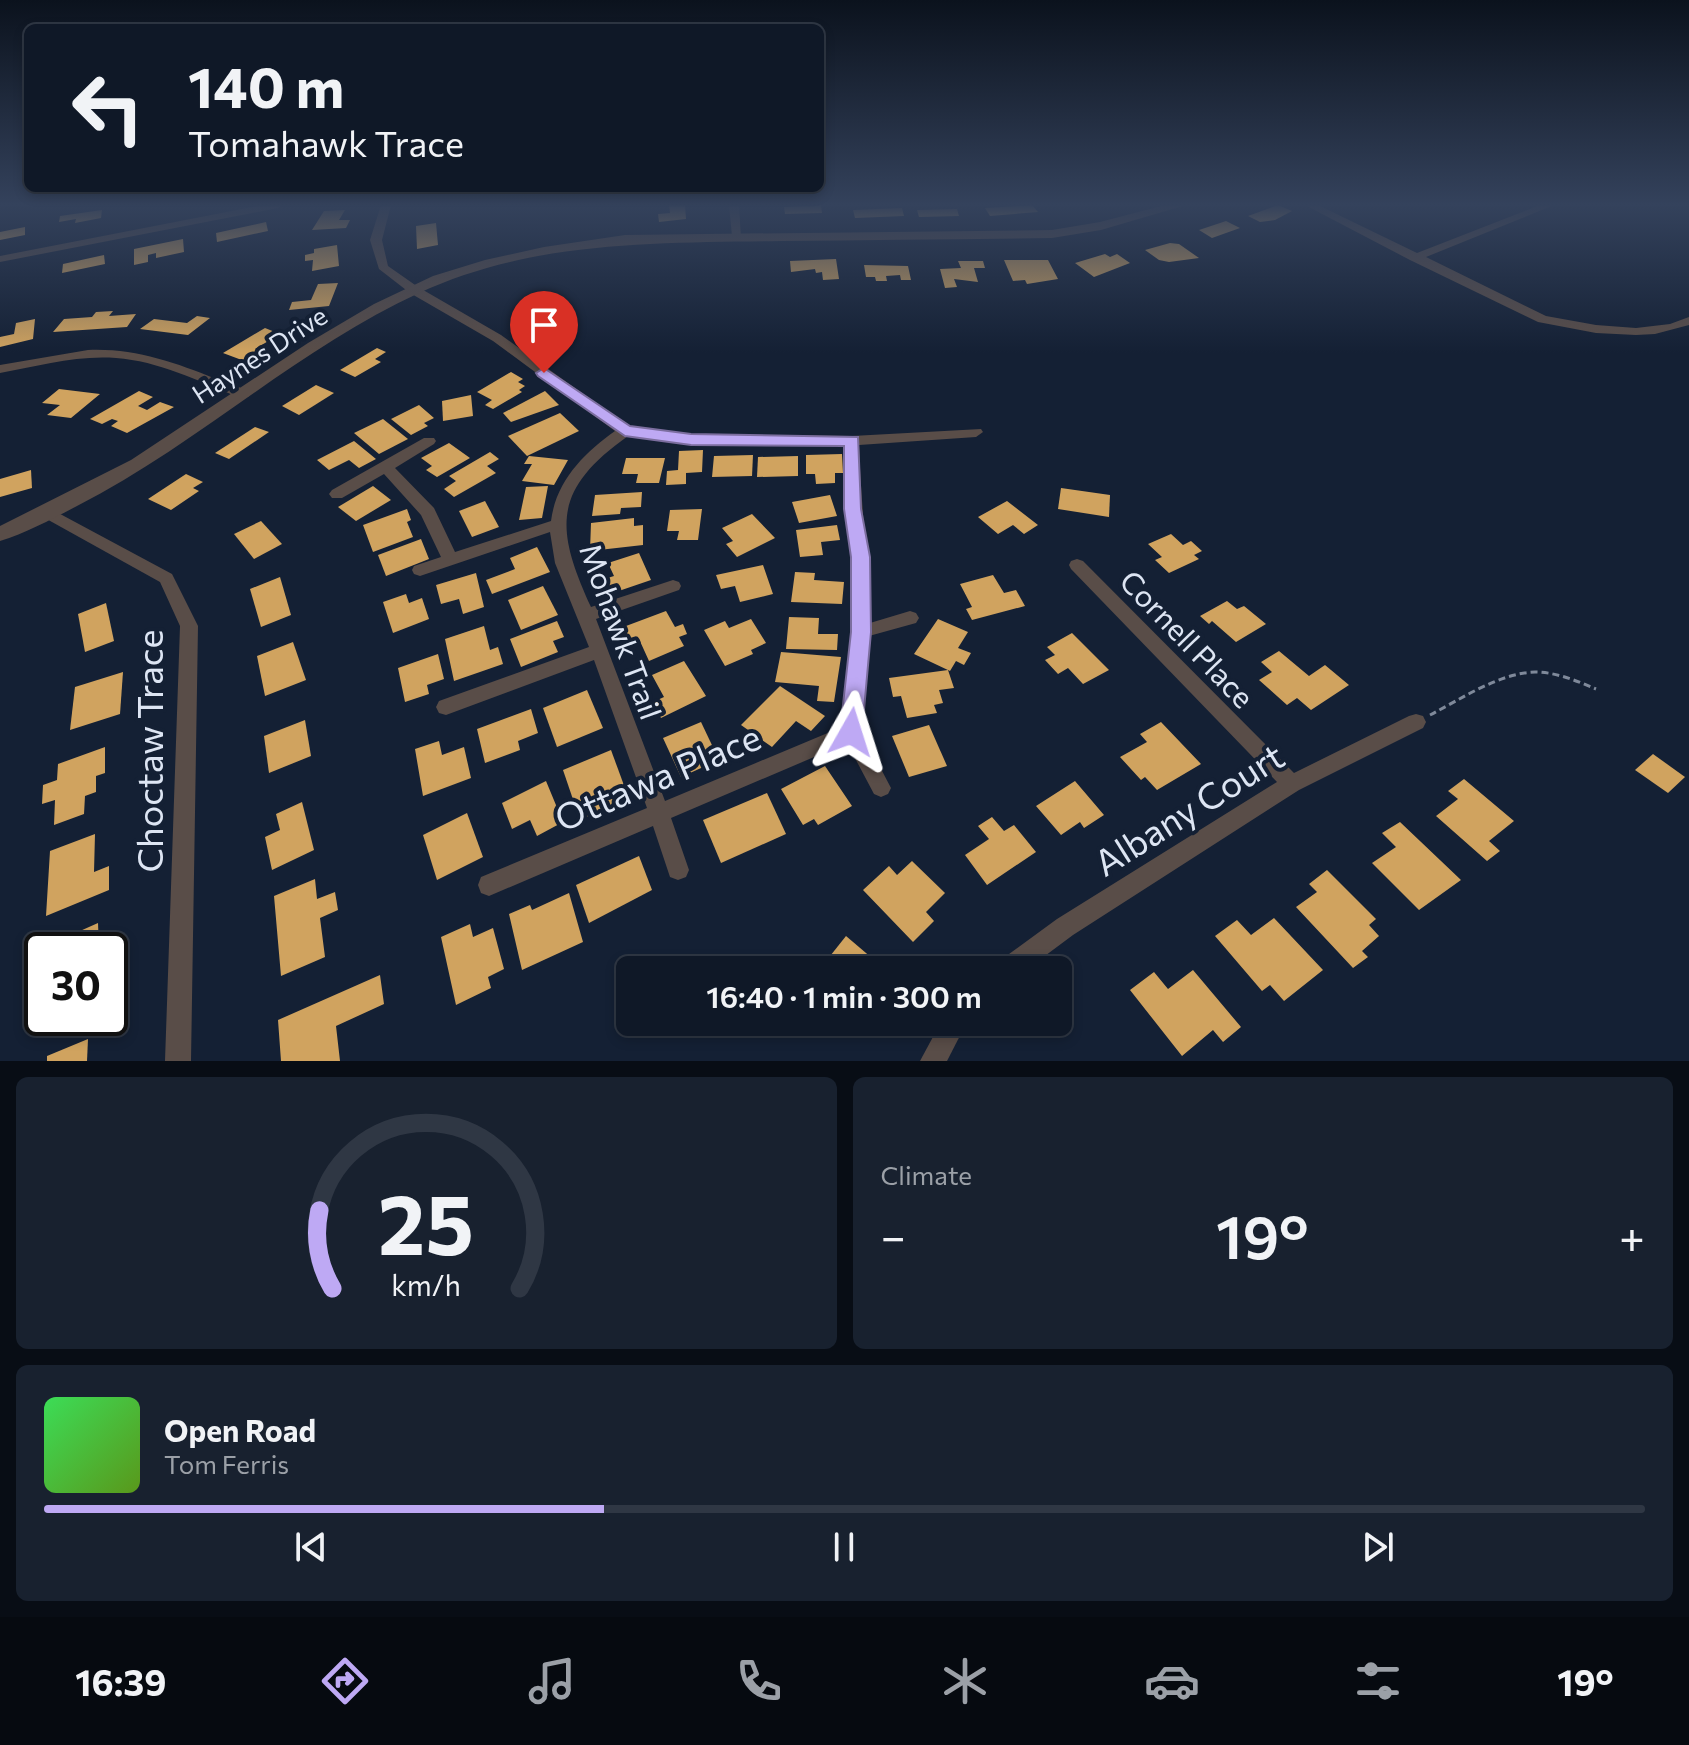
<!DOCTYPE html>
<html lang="en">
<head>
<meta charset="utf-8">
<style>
  :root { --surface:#0f1827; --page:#18212f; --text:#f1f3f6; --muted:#9ba0a7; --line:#2f3744; --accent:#bea9f4 }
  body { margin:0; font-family:Commissioner,sans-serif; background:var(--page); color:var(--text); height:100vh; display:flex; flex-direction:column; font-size:30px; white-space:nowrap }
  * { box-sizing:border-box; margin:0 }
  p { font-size:26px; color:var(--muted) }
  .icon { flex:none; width:44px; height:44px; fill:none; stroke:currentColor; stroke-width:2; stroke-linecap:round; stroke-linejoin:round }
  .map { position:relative; height:1061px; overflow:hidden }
  .panel { display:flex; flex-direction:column; gap:16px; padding:16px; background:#080d15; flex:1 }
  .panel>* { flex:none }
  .top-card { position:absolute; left:24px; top:24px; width:800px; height:168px; border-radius:12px; box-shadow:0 4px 12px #0003,0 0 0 2px var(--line); background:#0f1827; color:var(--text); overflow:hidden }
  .speed { position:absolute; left:24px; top:932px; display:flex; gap:16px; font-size:40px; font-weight:700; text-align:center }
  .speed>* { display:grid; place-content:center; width:104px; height:104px; border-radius:50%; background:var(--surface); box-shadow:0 4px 12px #0003,0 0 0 2px var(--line); line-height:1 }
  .speed .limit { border:4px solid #111; border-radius:12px; background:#fff; color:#111 }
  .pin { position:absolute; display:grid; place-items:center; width:68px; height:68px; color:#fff; margin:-82px -34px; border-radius:50% 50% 50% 0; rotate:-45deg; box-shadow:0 0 8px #0007 }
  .pin .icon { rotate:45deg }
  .me { position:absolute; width:88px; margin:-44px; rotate:6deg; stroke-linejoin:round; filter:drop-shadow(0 0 6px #0008) }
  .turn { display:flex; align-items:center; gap:28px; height:168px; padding:0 32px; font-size:36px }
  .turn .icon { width:104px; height:104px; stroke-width:2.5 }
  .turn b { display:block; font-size:56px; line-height:68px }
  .big { font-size:60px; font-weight:600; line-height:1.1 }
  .panel .widget { flex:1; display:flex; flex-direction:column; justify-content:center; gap:12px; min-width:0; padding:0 28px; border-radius:12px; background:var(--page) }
  .panel .dial { align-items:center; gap:0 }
  .dial svg { height:208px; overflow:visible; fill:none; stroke:var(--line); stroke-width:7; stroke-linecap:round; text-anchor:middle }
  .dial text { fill:var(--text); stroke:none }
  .song { display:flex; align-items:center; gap:24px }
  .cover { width:96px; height:96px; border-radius:12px; background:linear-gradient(135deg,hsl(130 70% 55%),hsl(90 70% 35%)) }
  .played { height:8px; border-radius:4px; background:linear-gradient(90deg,var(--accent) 35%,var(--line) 35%) }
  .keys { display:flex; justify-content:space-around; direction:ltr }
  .heat { display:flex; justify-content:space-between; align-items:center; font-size:44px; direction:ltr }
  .panel .tiles { flex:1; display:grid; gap:16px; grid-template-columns:1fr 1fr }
  .widget:last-child { grid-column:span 2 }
  .trip { position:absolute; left:616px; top:956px; width:456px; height:80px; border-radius:12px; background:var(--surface); box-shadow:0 4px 12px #0003,0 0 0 2px var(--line); font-weight:600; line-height:80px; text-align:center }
  .tab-bar { display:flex; height:128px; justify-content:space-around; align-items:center; background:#060a10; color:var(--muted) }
  .tab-bar .icon { width:56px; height:56px }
  .tab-bar .active { color:var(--accent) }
  .tab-bar b { font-size:36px; color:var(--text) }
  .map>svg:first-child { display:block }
</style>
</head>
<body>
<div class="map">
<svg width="1689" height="1061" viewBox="0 0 1689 1061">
  <rect width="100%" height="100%" fill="#142034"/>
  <!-- building -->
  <g fill="#d0a35f">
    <polygon points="669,205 685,205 686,219 659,222 658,214 670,213"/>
    <polygon points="821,205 822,213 785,214 784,207"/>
    <polygon points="1032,205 1038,212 990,216 985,208"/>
    <polygon points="1278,205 1292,211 1275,220 1260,222 1248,216"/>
    <polygon points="902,208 904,216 855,218 853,210"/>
    <polygon points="957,209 959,216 919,217 917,210"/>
    <polygon points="102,210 101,218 75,223 76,219 59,222 60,216"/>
    <polygon points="345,210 339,220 350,220 346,228 312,230 324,211"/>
    <polygon points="1226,221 1240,228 1212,238 1199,230"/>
    <polygon points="266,222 268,231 217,242 216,233"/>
    <polygon points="436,223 438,245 417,249 416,226"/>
    <polygon points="25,227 25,235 0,240 0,232"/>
    <polygon points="183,239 184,252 156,258 156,253 148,255 148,262 134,265 134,249"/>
    <polygon points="1170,243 1179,244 1199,258 1169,262 1159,260 1145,250"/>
    <polygon points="337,245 339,266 312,271 313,260 305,261 305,255 314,253 314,249"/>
    <polygon points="1105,254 1110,257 1117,254 1130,263 1094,277 1075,263"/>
    <polygon points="104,255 105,264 62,273 63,264"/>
    <polygon points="836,259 839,279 823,280 822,272 816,273 815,269 791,272 790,261"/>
    <polygon points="1004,260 1048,260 1058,279 1027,284 1025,280 1013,281"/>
    <polygon points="958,261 983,261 985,268 974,268 978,282 954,279 957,287 945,288 940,269 961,268"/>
    <polygon points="864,265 908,266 911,280 901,280 900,275 886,276 887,281 876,281 875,277 866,277"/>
    <polygon points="338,283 329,306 289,310 292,302 311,300 318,284"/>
    <polygon points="113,311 109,316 136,314 127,327 53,332 64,319 92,317 96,312"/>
    <polygon points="197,316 210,318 188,335 140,329 154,319 187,323"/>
    <polygon points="35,319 33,339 0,347 0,337 14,334 16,323"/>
    <polygon points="265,328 280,334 255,349 264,352 247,362 223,353"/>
    <polygon points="377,348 386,352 375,359 381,362 355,377 340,370"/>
    <polygon points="511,372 523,379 518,382 525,386 519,390 522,392 493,409 485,405 492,400 477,392"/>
    <polygon points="316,385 334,393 299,415 282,406"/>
    <polygon points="59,389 100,394 71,418 47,415 60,405 42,403"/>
    <polygon points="139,391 153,397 138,406 147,410 160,402 174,407 127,433 111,426 118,421 112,419 102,424 90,419"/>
    <polygon points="545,391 559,405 511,422 503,413"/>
    <polygon points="471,395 473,416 443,421 442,401"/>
    <polygon points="419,405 434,418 424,423 428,426 411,435 391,419"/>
    <polygon points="560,413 579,431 527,456 508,436"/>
    <polygon points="383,419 408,439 379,454 354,433"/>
    <polygon points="255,427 269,432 229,459 215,453"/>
    <polygon points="354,441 376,459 359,468 349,460 329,470 317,460"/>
    <polygon points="449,443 470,458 437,477 426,470 432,466 421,458"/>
    <polygon points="703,450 702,472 686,473 686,484 666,485 667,471 678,470 679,451"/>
    <polygon points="490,452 499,459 487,466 496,473 454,497 444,489 456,481 449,476"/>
    <polygon points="842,454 843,473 835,473 835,483 816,484 815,474 806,474 806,455"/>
    <polygon points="753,455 752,476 712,477 714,456"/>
    <polygon points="529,456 568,460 554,485 522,481 532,464 524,464"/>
    <polygon points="798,456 798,476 757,477 758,457"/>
    <polygon points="626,458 665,458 659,483 636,483 638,474 622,474"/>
    <polygon points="31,470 32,488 0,497 0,479"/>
    <polygon points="186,474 203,482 193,488 199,491 171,510 148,499"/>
    <polygon points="373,486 391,500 356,521 338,507"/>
    <polygon points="548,486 542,518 519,520 526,487"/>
    <polygon points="1061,488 1110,495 1109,517 1058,509"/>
    <polygon points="642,492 641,507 621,508 620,514 592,516 595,495"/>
    <polygon points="830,495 837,516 799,523 792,502"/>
    <polygon points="485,501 499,527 472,537 459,511"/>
    <polygon points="1007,501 1038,525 1024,534 1013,525 998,534 978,517"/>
    <polygon points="407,509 411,520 407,522 413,537 373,552 363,525"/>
    <polygon points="702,509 698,540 677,540 679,531 667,531 670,510"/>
    <polygon points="752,514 775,538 737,557 726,544 733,541 722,528"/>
    <polygon points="634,518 634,526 643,525 643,545 590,551 591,523"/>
    <polygon points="261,521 282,544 254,559 234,534"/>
    <polygon points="837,525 840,540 821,542 823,555 800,557 796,530"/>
    <polygon points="1171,534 1183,545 1191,541 1202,551 1194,555 1199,559 1169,573 1155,560 1162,557 1148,544"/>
    <polygon points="421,539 429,559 386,576 378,555"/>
    <polygon points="537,547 550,572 492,594 486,580 515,569 510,558"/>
    <polygon points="639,553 651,580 607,595 601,580 614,576 608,563"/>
    <polygon points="763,565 773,594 740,602 735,586 721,589 716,575"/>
    <polygon points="795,572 815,573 814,580 844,582 842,604 791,602"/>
    <polygon points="476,573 484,607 463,614 459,599 441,604 436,585"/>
    <polygon points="993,575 1004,593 1016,590 1025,606 972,620 966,609 972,607 960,584"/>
    <polygon points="280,577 291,615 261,627 250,589"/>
    <polygon points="543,586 558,615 521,630 508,600"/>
    <polygon points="406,594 409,603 422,598 429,619 393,633 383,602"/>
    <polygon points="1227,601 1237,609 1244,606 1266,624 1236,642 1212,621 1209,624 1200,616"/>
    <polygon points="106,603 114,641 85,652 78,614"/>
    <polygon points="666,611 675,627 683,624 687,634 679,637 684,646 649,661 639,639 625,644 618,629"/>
    <polygon points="789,617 819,618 818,634 838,634 837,650 786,649"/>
    <polygon points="751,619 766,643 751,650 753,654 725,666 704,630 725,621 729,628"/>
    <polygon points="938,619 968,632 958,648 971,653 964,665 956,661 950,671 914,654"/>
    <polygon points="557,621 564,637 553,641 558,652 521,667 510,639"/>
    <polygon points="484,626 490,650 498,647 503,664 454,681 445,639"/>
    <polygon points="1072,633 1109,670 1083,684 1068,668 1058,674 1045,660 1055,655 1047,647"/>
    <polygon points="293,642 306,680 265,696 257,656"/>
    <polygon points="1279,651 1309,676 1325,665 1349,685 1311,710 1297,698 1287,705 1259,680 1272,672 1261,662"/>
    <polygon points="781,652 841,657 834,702 817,701 819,686 775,682"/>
    <polygon points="438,654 444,679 427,685 429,694 405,702 398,668"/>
    <polygon points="684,661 706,696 661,718 653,702 664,697 652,675"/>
    <polygon points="948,670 954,688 939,690 943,703 934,705 937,713 907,718 901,696 893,697 889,678"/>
    <polygon points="123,672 120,714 70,730 75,687"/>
    <polygon points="780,686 825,716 811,731 796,721 772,747 741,725"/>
    <polygon points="587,690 603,728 557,747 543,708"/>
    <polygon points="531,709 538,733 518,741 520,750 485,763 477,729"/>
    <polygon points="305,720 311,756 269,773 264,736"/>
    <polygon points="701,722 719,760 681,777 663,738"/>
    <polygon points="1161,722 1201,764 1157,790 1145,777 1141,780 1120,757 1147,742 1140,734"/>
    <polygon points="929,725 947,766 909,777 892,736"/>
    <polygon points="439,741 442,755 464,747 471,778 423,796 415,749"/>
    <polygon points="105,747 105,773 96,776 96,792 85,796 84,814 54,825 55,800 42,804 43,785 57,780 58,764"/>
    <polygon points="611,750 629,799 580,820 563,770"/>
    <polygon points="1653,754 1685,777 1668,793 1635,770"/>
    <polygon points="825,766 852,806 818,825 814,819 803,825 781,789"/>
    <polygon points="1464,779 1514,821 1489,841 1500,851 1487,861 1436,816 1458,799 1448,791"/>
    <polygon points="546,781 563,822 537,836 530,820 512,829 502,803"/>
    <polygon points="1075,781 1104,815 1084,828 1080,822 1061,835 1036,806"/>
    <polygon points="767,793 786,834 721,863 703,820"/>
    <polygon points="302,802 314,850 272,870 265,837 280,830 276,814"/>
    <polygon points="467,813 483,857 437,880 423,835"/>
    <polygon points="992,817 1004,831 1014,825 1036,852 987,885 965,855 989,839 978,826"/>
    <polygon points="1400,822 1461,880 1419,910 1372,863 1396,847 1382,833"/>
    <polygon points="95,834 94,872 109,866 109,890 46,916 50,851"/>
    <polygon points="639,856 652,890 589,923 576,885"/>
    <polygon points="912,861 945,893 926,912 934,921 913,942 863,890 889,866 897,875"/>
    <polygon points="1327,870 1376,919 1369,925 1379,936 1362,951 1368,957 1353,968 1296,907 1317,892 1309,884"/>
    <polygon points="315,879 317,899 335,892 338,910 320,918 325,957 281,976 274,896"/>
    <polygon points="569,893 583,942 522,970 509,914 530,905 532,910"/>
    <polygon points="1274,918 1323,970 1284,1001 1270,985 1262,991 1215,936 1237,920 1251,935"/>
    <polygon points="98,923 99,950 53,950 53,943"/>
    <polygon points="470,924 473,937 493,928 504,969 488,977 491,988 456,1005 441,937"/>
    <polygon points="846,936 886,970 819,970"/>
    <polygon points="1193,970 1241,1027 1223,1042 1213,1030 1182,1056 1130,990 1154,972 1168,989"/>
    <polygon points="380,975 384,1004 336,1026 340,1061 281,1061 278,1020"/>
    <polygon points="88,1039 87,1061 47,1061 47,1056"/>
  </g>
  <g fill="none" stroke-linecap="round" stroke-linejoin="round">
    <!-- path -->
    <path stroke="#7f899a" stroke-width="3" stroke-dasharray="7 4" stroke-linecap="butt" d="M1430 715C1461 699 1499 673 1535 672 1556 672 1577 681 1596 689"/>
    <!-- minor -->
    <g fill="#594d48" fill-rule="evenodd">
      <polygon points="263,205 283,205 278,208 0,262 0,256"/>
      <path d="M381 205H391L382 240 388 266 418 287 501 335 629 427 691 434 852 436 981 429 983 432 976 437 859 445C861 505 868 563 870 623L910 611 916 613 919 618 916 623 869 636 861 731 891 788 888 794 881 797 874 794 847 743 671 818 689 870 686 877 678 880 670 877 653 826 489 896 481 893 478 885 481 877 647 808 594 660 446 715 439 713 436 707 439 701 589 647 555 563 550 532 420 576 414 574 412 570 414 566 441 557 421 515 384 474 342 498H332L329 494 332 490 424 438H434L436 441 434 444 395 468 434 508 455 552 551 521C556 481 584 453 615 431L493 341 410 293 379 269 370 240ZM628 436 691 444 845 446V509L852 557V632L842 727 665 801 596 619 679 590 681 586 679 582 673 580 591 607C555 528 552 490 628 436Z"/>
      <polygon points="729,205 739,205 741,238 732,236"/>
      <polygon points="1305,205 1318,205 1417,253 1540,205 1554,205 1426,257 1546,316 1596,325 1636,328 1670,324 1689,317 1689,325 1655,334 1636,335 1596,333 1538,322 1410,260"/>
      <path d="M88 350C134 348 174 362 216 379 227 383 241 386 250 394L248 397H238C199 381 158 361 116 358 77 355 38 366 0 373V365Z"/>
      <polygon points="49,508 172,574 198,626 191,1061 165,1061 180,626 160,582 43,517 41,513"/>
      <polygon points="1077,559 1083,561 1294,773 1409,716 1416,714 1423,716 1426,722 1423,728 1299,790 1073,935 1026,970 994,970 998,962 1057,919 1277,782 1071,569 1069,565 1071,561"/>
      <polygon points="941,1022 967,1022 947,1061 920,1061"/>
    </g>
    <!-- tertiary -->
    <path fill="#594d48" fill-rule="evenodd" d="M1165 205H1186L1101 230 1052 238C962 239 871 240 781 241 658 243 533 240 419 293 297 349 197 445 77 506 52 519 26 533 0 541V526L131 460 308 343 374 304 433 276 485 260 544 247 625 235 1052 230 1100 222Z"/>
  </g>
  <!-- sky -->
  <linearGradient id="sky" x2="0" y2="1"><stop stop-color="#0b121d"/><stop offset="0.58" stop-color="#34425c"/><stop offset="1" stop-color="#34425c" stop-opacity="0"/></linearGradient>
  <rect width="1689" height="353" fill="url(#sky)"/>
  <!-- route -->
  <polygon fill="#bea9f4" stroke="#7c6e9f" stroke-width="2" points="544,368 630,426 691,434 858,437 861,509 870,557 871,632 862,732 859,738 851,741 844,738 840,732 851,632 851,557 844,509 844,446 691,445 625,436 538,376 536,373"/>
  <g text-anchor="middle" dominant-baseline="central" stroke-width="8" stroke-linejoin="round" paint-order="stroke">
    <!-- far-street labels -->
    <g font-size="26" fill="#dde5f3" stroke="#142034">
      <text transform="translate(259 354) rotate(-33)">Haynes Drive</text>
    </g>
    <!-- street labels -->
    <g font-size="30" fill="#dde5f3" stroke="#142034">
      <text transform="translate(622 631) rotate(70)">Mohawk Trail</text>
      <text transform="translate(1188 638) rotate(46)">Cornell Place</text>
    </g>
    <!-- near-street labels -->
    <g font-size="36" fill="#dde5f3" stroke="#142034">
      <text transform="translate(148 751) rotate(-90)">Choctaw Trace</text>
      <text transform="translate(657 776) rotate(-23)">Ottawa Place</text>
      <text transform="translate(1188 808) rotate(-32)">Albany Court</text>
    </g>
  </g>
</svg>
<div class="speed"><div class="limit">30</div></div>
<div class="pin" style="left:544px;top:373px;background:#d93025"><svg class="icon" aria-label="arrive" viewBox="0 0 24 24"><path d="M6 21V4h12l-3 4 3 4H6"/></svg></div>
<svg class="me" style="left:851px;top:732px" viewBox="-20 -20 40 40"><path d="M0-17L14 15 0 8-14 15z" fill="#bea9f4" stroke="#fff" stroke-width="4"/></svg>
<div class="trip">16:40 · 1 min · 300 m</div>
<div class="top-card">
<div class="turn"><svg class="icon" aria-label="left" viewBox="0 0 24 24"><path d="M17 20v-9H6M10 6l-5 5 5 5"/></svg><div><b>140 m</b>Tomahawk Trace</div></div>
</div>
</div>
<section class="panel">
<div class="tiles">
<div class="widget dial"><svg viewBox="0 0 100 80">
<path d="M14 69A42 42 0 1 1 86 69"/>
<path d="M14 69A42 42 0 0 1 9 39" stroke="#bea9f4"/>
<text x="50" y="56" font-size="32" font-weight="700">25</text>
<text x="50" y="72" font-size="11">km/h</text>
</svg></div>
<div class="widget"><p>Climate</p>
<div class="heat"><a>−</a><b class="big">19°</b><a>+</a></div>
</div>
<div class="widget">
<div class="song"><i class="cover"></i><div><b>Open Road</b><p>Tom Ferris</p></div></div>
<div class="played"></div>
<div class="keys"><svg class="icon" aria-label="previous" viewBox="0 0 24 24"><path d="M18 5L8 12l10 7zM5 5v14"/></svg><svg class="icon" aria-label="pause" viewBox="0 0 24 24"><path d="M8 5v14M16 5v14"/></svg><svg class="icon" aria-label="next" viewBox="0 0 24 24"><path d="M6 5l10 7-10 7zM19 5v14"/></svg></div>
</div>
</div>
</section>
<nav class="tab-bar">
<b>16:39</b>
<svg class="icon active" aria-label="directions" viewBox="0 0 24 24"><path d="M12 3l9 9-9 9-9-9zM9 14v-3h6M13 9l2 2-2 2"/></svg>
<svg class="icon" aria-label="music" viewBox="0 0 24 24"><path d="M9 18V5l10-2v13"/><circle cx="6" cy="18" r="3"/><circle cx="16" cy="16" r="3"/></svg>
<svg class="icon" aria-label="phone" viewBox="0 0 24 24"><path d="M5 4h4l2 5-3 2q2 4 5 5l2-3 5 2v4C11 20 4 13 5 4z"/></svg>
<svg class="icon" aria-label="climate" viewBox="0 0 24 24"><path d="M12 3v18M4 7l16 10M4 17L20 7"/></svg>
<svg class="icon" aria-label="car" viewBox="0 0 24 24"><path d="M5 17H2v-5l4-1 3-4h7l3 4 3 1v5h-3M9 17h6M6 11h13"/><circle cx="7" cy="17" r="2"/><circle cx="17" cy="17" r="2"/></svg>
<svg class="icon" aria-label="filters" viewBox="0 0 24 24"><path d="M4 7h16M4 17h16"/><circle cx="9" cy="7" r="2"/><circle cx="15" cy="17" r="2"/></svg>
<b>19°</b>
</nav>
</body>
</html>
